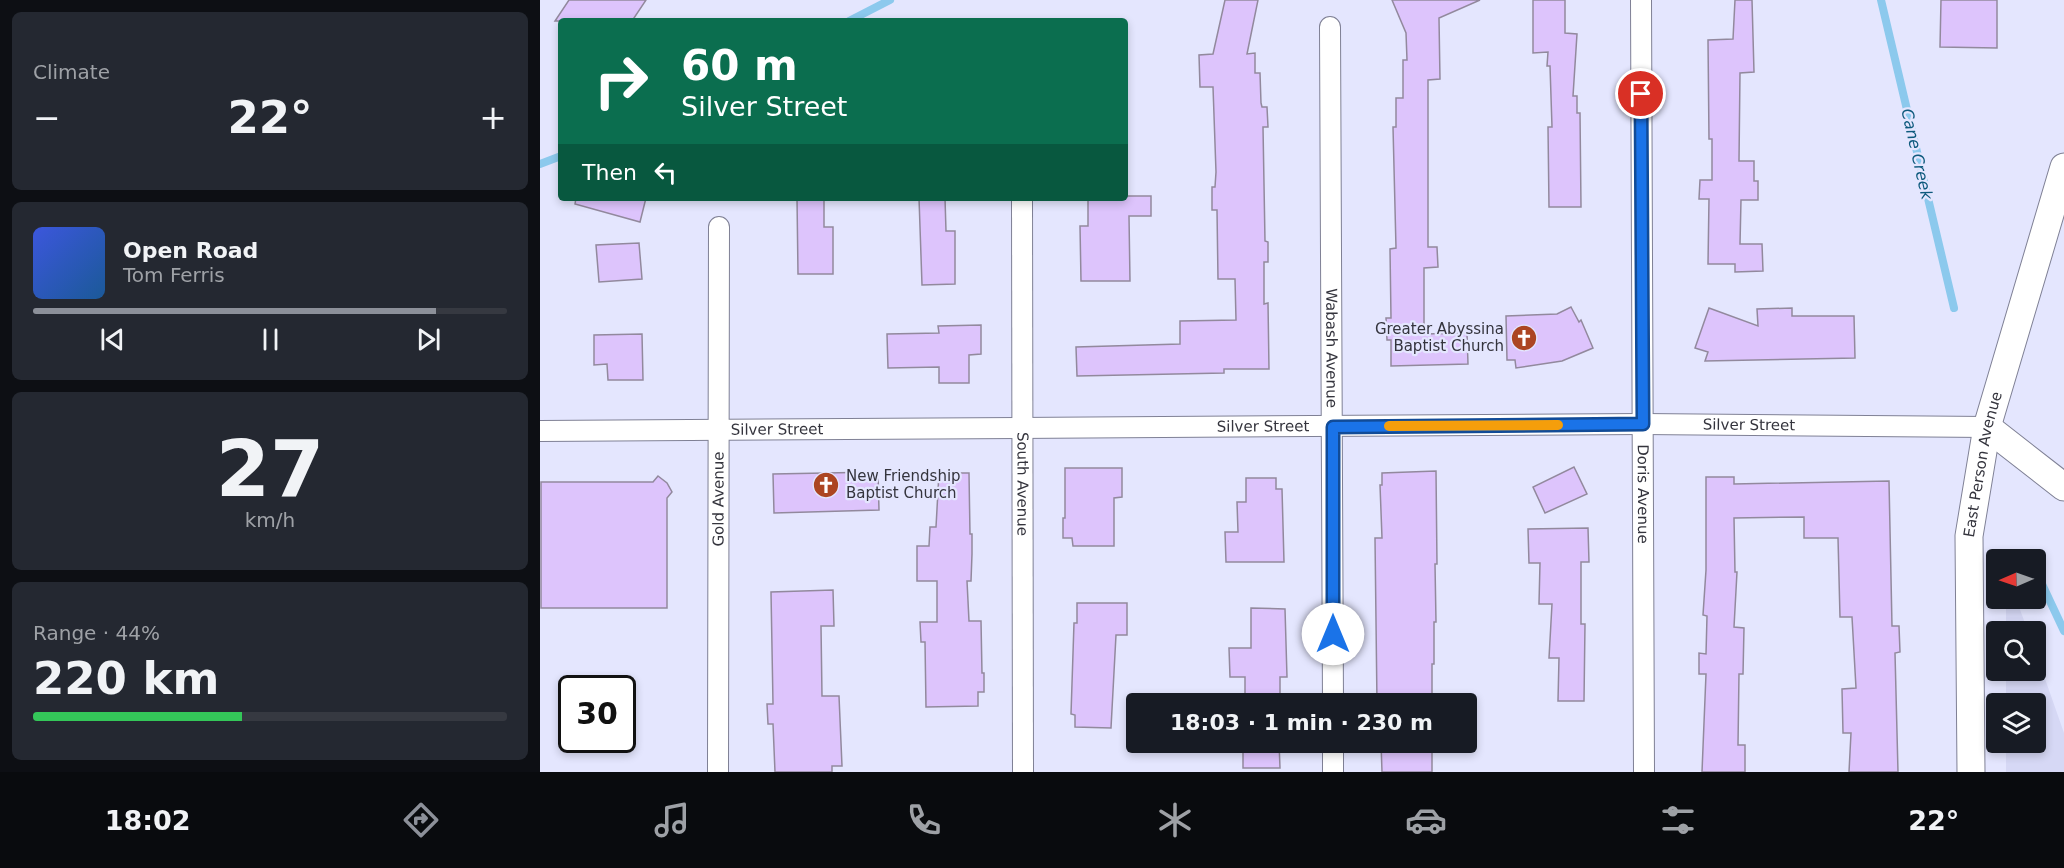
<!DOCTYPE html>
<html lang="en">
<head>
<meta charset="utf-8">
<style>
  :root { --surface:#171b24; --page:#242831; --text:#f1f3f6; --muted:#9ea1a6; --line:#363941; --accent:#8c9099 }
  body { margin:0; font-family:"DejaVu Sans",sans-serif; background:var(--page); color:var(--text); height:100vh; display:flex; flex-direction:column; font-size:22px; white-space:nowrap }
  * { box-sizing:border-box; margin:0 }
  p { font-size:20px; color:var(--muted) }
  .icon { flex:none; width:33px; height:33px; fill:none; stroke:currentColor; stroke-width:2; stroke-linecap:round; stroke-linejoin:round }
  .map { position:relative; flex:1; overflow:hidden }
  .panel { display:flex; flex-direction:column; gap:12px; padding:12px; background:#0d0f14; width:540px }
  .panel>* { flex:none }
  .hud { position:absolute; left:18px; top:18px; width:570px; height:183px; border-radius:6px; box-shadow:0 3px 9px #0003; background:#0b6e4f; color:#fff; overflow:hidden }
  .needle { width:39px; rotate:268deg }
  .fabs { position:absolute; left:1446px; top:549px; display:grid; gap:12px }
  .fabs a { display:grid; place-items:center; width:60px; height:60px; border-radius:6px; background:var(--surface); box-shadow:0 3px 9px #0003; font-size:30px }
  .speed { position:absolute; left:18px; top:675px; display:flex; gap:12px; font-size:30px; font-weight:700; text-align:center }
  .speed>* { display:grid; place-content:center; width:78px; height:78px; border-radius:50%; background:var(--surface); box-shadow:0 3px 9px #0003; line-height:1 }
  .speed .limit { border:3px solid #111; border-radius:9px; background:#fff; color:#111 }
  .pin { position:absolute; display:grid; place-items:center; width:51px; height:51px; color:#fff; margin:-26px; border:3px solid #fff; border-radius:50%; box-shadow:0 2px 6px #0007 }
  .me { position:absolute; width:66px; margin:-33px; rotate:0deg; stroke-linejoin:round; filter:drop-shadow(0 0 4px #0008) }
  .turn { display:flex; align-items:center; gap:21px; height:126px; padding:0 24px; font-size:27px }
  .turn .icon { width:78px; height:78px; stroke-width:2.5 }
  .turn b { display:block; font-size:42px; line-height:51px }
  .then { display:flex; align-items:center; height:57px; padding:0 24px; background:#0003; gap:12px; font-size:22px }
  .big { font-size:45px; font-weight:800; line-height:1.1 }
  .panel .tile { flex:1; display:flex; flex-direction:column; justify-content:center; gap:9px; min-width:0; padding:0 21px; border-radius:9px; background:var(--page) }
  .panel .dial { align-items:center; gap:0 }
  .dial b { font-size:78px; line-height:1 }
  .song { display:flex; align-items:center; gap:18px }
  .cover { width:72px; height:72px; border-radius:9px; background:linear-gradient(135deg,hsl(230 70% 55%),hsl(210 70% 35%)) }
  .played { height:6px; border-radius:3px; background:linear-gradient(90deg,var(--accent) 85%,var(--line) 85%) }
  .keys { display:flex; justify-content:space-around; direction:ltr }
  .heat { display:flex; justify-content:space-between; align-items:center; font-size:33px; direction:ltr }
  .charge { height:9px; border-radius:4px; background:linear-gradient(90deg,#34c759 44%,var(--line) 0) }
  .trip { position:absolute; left:586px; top:693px; width:351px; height:60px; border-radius:6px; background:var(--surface); box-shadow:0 3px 9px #0003; font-weight:800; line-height:60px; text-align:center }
  .tabs { display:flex; height:96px; justify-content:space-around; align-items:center; background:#090b0e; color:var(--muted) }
  .tabs .icon { width:42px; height:42px }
  .tabs .on { color:var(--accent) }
  .tabs b { font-size:27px; color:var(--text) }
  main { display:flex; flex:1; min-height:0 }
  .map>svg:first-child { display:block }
</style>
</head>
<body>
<main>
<section class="panel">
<div class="tile"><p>Climate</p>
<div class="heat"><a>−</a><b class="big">22°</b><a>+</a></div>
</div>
<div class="tile">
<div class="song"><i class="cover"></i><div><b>Open Road</b><p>Tom Ferris</p></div></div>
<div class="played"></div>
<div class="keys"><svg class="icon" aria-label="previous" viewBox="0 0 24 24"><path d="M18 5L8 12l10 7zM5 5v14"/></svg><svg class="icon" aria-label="pause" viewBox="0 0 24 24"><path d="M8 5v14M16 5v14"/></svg><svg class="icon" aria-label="next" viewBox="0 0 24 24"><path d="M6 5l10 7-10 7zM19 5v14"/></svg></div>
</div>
<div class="tile dial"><b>27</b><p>km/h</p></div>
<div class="tile"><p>Range · 44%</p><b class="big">220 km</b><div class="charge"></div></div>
</section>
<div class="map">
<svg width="1524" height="772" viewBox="0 0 1524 772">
  <rect width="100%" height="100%" fill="#e4e6fe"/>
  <!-- built -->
  <g fill="#d6d8f5">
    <polygon points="1466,599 1476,599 1488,631 1466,631"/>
    <polygon points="1496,653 1524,733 1524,772 1466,772 1466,743 1496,742 1496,704 1466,703 1466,671 1496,670"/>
  </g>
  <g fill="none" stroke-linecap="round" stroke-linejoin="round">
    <!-- stream -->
    <g stroke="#8cc9ed" stroke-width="8">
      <polyline points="1341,0 1414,308"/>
      <polyline points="309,21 350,0"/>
      <polyline points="0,164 21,156"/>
      <polyline points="1501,582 1524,631"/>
    </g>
  </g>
  <!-- building -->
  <g fill="#ddc4fc" stroke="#92899d" stroke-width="1.5">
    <polygon points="29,0 106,0 92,21 15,21"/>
    <polygon points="685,0 718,0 707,54 715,53 715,73 720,73 721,103 722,107 727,107 728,127 723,127 725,241 728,242 728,262 724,262 724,304 728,303 729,369 684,369 684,373 537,376 536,347 640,344 640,321 696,320 695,279 678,279 677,210 672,210 672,187 675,187 676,172 673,87 660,87 659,55 673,54"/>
    <polygon points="852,0 940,0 899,18 900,79 888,80 888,247 897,247 898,267 884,268 884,334 927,333 928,364 851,366 851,340 847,340 846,318 851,318 850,249 856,248 853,127 856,127 856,98 863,98 863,60 867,60 866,33"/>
    <polygon points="993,0 1025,0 1025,33 1037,34 1033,96 1037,96 1037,113 1040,113 1041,207 1009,207 1008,127 1012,127 1010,66 1007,66 1008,52 993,53"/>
    <polygon points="1195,0 1212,0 1214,72 1200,73 1199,161 1214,161 1214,181 1218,181 1218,200 1201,200 1200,244 1222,244 1223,271 1195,272 1195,264 1168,264 1169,199 1159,199 1160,180 1172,180 1172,139 1169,139 1168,40 1193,39"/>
    <polygon points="1401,0 1457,0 1457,48 1400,47"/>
    <polygon points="585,196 611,196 611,216 589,216 590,281 541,281 540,226 548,226 548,198 585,198"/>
    <polygon points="36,198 106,198 100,222 35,204"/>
    <polygon points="257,198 284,198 284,227 293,227 293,274 258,274"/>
    <polygon points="379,198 405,198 406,231 415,231 415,284 382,285"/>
    <polygon points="99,243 102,279 59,282 56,245"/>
    <polygon points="1031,307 1039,322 1041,320 1053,348 1022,361 976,368 975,360 967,360 966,316 1017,314"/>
    <polygon points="1169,308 1218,326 1217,309 1252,308 1252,316 1314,316 1315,358 1165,361 1168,352 1155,348"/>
    <polygon points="441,325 441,354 429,355 429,383 399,383 399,367 348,368 347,334 399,333 398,326"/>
    <polygon points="102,334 103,380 68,380 67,364 54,365 54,335"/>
    <polygon points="1034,467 1047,494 1005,513 993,487"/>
    <polygon points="525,468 582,468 582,497 574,498 574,546 533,546 532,538 523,538 523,518 525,518"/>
    <polygon points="896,471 897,564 895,564 896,622 894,622 894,664 892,664 892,704 837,704 835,538 842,538 840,485 842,485 842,473"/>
    <polygon points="338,472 339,510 234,513 233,474"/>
    <polygon points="399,473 429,473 430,534 432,534 432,554 431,581 427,581 429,621 441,621 442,673 444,673 444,692 438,692 438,706 386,707 385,642 381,642 380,622 397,622 397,581 377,581 377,546 389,546 390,527 396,527"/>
    <polygon points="118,476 127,483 132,492 127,498 127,608 1,608 1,482 113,482"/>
    <polygon points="1166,477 1194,477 1194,484 1349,481 1352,626 1359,626 1360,652 1355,653 1358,772 1309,772 1311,733 1303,733 1302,689 1316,688 1312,617 1300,617 1298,538 1264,538 1264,517 1194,518 1195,572 1197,572 1194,627 1204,628 1203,674 1199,674 1198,745 1205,745 1205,772 1162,772 1166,674 1159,674 1159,653 1166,654 1167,616 1163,615 1166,570"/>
    <polygon points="706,478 736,478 736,489 742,489 744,562 686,562 685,532 698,532 697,502 706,502"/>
    <polygon points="1048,528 1049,562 1041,562 1041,624 1045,624 1044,701 1018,701 1019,658 1009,658 1012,604 999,604 1000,563 989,563 988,529"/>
    <polygon points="293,590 294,626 281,626 282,696 299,696 302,766 292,766 292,772 235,772 233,724 228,724 227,704 233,704 231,592"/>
    <polygon points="537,603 587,603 587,635 576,635 571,728 535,727 535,715 531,714 534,623 537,623"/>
    <polygon points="711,608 745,609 747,677 740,677 740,704 705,704 705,677 690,677 689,648 711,648"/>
    <polygon points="703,742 739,742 740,768 703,768"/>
    <polygon points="841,742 892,742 892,772 842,772"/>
  </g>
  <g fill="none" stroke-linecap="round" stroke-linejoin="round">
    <!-- street casing -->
    <g stroke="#7f8095" stroke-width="22">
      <g id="street">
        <path id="s1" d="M1101 0 1104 772"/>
        <path id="s2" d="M790 27 793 704"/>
        <path id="s3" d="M482 198 483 772"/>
        <path id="s4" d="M0 431 1103 424 1447 427"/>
        <polyline points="793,742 793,772"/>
        <path id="s5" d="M178 772 179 227"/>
      </g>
    </g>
    <!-- secondary casing -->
    <g stroke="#7f8095" stroke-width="29">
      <g id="secondary">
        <polyline points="1447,427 1524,487"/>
        <path id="s6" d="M1431 772 1429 536 1447 427 1524 167"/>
      </g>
    </g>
    <!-- street -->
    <use href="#street" stroke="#fff" stroke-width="20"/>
    <!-- secondary -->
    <use href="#secondary" stroke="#fff" stroke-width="27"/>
  </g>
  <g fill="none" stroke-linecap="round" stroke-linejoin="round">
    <!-- route casing -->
    <g stroke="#114b97" stroke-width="15">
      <polyline id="route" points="793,634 793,427 1103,424 1101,94"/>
    </g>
    <!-- route -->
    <use href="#route" stroke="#1a73e8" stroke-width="10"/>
    <!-- slow -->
    <polyline stroke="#f59e0b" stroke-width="10" points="849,426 1018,425"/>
  </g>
  <!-- icons -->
  <defs>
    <g id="church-disc" transform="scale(1.35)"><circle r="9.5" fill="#ac4522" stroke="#e4e6fe"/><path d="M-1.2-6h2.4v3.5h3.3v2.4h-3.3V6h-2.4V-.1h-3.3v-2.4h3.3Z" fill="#fff"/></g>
  </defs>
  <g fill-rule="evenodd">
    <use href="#church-disc" x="984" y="338"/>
    <use href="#church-disc" x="286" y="485"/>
  </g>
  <g text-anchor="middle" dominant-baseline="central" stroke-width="4.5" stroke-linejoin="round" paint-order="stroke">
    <!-- poi labels -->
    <g font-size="15" fill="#34343d" stroke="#e4e6fe" text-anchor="end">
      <text x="964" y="329">Greater Abyssina<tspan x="964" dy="17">Baptist Church</tspan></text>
      <text x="306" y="476" text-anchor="start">New Friendship<tspan x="306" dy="17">Baptist Church</tspan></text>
    </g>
    <!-- street labels -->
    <g font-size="15" fill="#34343d" stroke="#e4e6fe">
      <text stroke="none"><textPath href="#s2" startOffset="321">Wabash Avenue</textPath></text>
      <text stroke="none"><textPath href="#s4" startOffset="1209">Silver Street</textPath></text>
      <text stroke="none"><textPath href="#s4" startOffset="723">Silver Street</textPath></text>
      <text stroke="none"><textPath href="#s4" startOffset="237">Silver Street</textPath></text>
      <text stroke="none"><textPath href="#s6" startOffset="309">East Person Avenue</textPath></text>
      <text stroke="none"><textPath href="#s3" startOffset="286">South Avenue</textPath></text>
      <text stroke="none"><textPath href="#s1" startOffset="494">Doris Avenue</textPath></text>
      <text stroke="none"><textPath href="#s5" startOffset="273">Gold Avenue</textPath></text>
    </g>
    <!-- water labels -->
    <g font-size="16" font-style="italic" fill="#0e5a7d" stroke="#e4e6fe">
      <text transform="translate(1377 154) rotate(77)">Cane Creek</text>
    </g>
  </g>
</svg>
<div class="fabs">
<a><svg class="needle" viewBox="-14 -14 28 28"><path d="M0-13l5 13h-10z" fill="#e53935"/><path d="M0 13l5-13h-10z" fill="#9ea1a6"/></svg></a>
<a><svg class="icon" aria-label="search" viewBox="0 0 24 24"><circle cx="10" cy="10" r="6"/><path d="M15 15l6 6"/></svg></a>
<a><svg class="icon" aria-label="layers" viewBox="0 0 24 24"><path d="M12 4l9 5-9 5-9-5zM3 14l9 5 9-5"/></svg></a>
</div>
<div class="speed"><div class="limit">30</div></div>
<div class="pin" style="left:1101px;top:94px;background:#d93025"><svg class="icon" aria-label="arrive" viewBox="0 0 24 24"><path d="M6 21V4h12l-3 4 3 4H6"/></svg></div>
<svg class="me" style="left:793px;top:634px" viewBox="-20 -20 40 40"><circle r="19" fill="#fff"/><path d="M0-13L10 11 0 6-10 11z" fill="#1a73e8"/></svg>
<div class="trip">18:03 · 1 min · 230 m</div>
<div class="hud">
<div class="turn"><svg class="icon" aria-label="right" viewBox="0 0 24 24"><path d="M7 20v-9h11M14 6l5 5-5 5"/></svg><div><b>60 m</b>Silver Street</div></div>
<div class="then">Then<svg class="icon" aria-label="left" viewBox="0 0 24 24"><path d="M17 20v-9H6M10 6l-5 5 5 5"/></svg></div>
</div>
</div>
</main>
<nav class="tabs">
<b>18:02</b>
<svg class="icon on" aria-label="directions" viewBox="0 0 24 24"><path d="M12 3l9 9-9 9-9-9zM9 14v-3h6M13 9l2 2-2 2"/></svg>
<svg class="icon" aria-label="music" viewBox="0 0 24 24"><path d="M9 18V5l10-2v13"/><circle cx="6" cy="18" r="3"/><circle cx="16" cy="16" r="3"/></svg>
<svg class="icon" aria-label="phone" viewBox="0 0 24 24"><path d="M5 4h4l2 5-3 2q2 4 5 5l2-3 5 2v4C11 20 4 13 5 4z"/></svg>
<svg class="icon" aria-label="climate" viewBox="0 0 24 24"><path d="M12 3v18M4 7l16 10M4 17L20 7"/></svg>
<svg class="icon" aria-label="car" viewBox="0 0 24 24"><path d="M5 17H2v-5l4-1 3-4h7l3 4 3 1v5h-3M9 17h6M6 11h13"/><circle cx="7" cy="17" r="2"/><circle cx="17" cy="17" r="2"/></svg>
<svg class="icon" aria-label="filters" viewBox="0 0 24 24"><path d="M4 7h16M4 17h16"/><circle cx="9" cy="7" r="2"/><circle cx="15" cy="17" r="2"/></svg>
<b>22°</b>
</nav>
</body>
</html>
